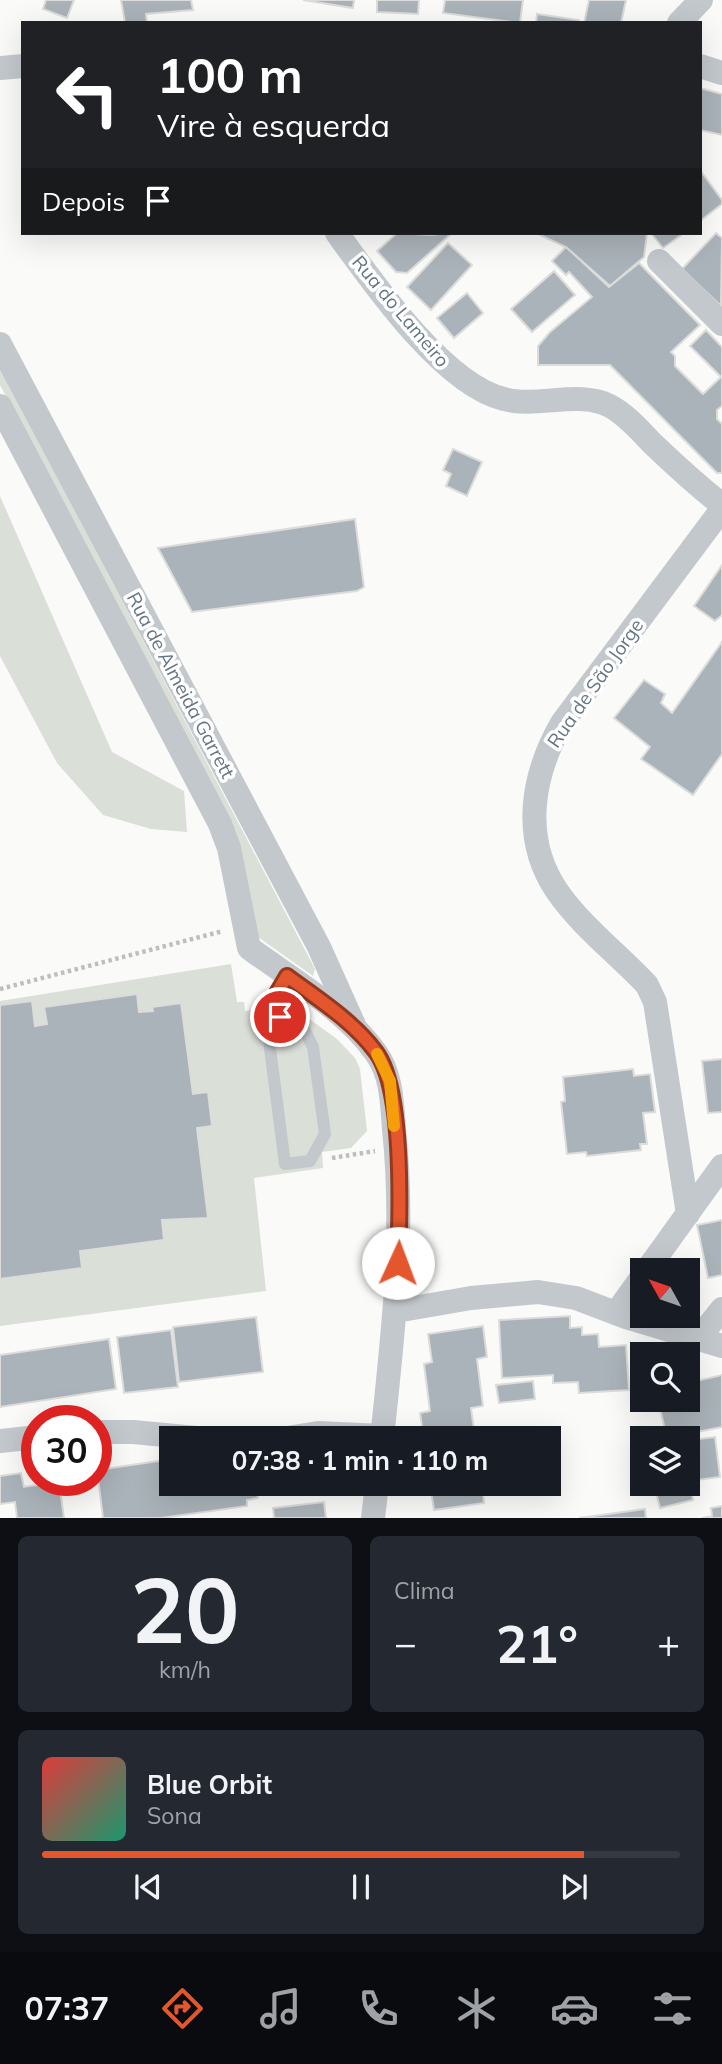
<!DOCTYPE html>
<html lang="pt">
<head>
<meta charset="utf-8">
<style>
  :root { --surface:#171b24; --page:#242831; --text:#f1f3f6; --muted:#9ea1a6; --line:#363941; --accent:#e4572e }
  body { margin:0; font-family:Mulish,sans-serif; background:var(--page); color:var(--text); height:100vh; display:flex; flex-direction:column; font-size:26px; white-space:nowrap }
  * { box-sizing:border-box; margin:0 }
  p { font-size:23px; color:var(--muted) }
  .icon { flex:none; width:38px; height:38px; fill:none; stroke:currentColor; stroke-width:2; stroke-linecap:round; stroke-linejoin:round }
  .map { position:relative; height:1518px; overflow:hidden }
  .sheet { display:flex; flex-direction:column; gap:18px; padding:18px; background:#0d0f14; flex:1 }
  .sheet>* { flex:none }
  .guide { position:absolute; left:21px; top:21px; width:681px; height:214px; border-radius:0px; box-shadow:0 7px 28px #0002; background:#202124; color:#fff; overflow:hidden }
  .needle { width:46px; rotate:310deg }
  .fabs { position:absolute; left:630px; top:1258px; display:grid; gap:14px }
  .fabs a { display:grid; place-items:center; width:70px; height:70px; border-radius:0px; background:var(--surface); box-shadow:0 7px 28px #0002; font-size:35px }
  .speed { position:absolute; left:21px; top:1405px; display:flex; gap:14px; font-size:35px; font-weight:700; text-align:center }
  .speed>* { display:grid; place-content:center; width:91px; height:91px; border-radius:50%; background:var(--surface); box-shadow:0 7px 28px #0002; line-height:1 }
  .speed .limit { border:10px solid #d22; background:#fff; color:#111 }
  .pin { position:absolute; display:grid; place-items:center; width:60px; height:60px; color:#fff; margin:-30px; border:4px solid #fff; border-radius:50%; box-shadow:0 2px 7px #0007 }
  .me { position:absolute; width:77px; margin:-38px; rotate:2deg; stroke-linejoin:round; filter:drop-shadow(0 0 5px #0008) }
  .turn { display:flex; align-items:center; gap:24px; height:147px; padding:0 21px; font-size:32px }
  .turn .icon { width:91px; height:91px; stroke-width:2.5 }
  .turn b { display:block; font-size:49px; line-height:60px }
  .then { display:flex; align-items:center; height:66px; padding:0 21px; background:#0003; gap:14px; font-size:26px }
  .big { font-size:52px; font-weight:700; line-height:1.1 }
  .sheet .widget { flex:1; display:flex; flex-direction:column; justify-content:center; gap:10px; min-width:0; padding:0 24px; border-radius:10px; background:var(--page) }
  .sheet .dial { align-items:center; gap:0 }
  .dial b { font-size:91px; line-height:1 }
  .song { display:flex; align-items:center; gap:21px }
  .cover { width:84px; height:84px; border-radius:10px; background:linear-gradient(135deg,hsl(0 70% 55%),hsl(160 70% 35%)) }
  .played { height:7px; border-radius:4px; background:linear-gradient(90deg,var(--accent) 85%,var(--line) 85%) }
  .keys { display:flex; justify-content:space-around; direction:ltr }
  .heat { display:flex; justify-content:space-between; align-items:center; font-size:38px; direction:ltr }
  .sheet .tiles { flex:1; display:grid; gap:18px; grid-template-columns:1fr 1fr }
  .widget:last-child { grid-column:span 2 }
  .trip { position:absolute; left:159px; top:1426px; width:402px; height:70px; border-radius:0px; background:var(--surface); box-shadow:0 7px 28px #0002; font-weight:700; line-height:70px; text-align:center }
  .menu { display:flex; height:112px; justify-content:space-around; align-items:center; background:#090b0e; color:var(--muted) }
  .menu .icon { width:49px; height:49px }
  .menu .current { color:var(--accent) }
  .menu b { font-size:32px; color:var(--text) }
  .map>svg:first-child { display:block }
</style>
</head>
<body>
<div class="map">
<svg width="722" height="1518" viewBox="0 0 722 1518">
  <rect width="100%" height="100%" fill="#fafaf8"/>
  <!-- green -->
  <g fill="#dadfd7">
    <polygon points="0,368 315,969 313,976 258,937 232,829 0,385"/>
    <polygon points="0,496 112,752 184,791 187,832 151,829 103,815 57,763 0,656"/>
    <polygon points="231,964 237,1002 244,1002 245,1011 290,1005 337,1039 355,1058 360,1069 367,1131 351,1148 322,1152 323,1168 254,1178 266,1291 0,1326 0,1001"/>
  </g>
  <!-- building -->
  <g fill="#aab3b9" stroke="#dcdcda" stroke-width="2">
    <polygon points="46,0 74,0 67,18 43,9"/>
    <polygon points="121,0 191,0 193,10 146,14 147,23 125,23"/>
    <polygon points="303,0 354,0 353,8"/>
    <polygon points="377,0 419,0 418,14 377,12"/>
    <polygon points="445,0 523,0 520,23 443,13"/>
    <polygon points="589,0 626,0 621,23 584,23"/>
    <polygon points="537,14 579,20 579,23 536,23"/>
    <polygon points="700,88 722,94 722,135 700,130"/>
    <polygon points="700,170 722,200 722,204 700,221"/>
    <polygon points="397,233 430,235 452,233 407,273 396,272 377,251"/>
    <polygon points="536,233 647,233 644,257 610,286 566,247"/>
    <polygon points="651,233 684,233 663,248"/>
    <polygon points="716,233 722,238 721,306 682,269"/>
    <polygon points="448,243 472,265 431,310 407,287"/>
    <polygon points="566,247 609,287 639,263 700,325 671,352 675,356 675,366 703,394 721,377 690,346 706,330 722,347 722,406 717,410 717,419 722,424 722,473 717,473 610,365 538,365 538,346 550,332 592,297 569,272 566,275 552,261"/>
    <polygon points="554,271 575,295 532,332 511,309"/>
    <polygon points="467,293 483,313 454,338 437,318"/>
    <polygon points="453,449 482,462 467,496 446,486 451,474 443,470"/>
    <polygon points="355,519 364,587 357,591 192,612 158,548"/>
    <polygon points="722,565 722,615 715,621 694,606"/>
    <polygon points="722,642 722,754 693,795 641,759 650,747 614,718 644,680 665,694 661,703 672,713"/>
    <polygon points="137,994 139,1012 153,1011 152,1007 181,1003 193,1094 208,1092 212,1126 197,1128 208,1218 162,1220 164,1240 80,1251 82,1268 0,1279 0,1005 32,1001 35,1026 47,1024 44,1007"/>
    <polygon points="722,1059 722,1112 708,1113 702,1061"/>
    <polygon points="633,1069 634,1076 650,1074 655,1112 643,1113 647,1144 640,1144 641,1150 587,1156 586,1152 567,1154 561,1102 565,1101 563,1077"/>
    <polygon points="722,1220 722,1275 708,1278 697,1225"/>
    <polygon points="570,1316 570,1328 582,1327 582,1335 598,1334 599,1347 626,1345 629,1390 579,1393 578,1382 553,1383 553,1375 502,1378 499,1320"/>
    <polygon points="256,1317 263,1372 179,1382 173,1327"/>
    <polygon points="483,1326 487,1357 477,1359 483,1406 471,1408 475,1438 424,1438 420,1413 430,1411 424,1364 432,1362 428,1334"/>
    <polygon points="171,1330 178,1387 124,1393 117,1337"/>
    <polygon points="109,1339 116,1389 0,1407 0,1355"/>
    <polygon points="722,1375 722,1427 667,1438 658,1400 688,1400 688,1383"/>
    <polygon points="533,1381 535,1399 499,1403 496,1385"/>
    <polygon points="715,1437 720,1477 697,1480 692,1440"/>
    <polygon points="172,1459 172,1484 256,1484 258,1498 247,1500 247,1506 161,1518 103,1518 97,1470"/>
    <polygon points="21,1473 24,1487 59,1482 64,1518 17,1518 15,1502 0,1504 0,1476"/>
    <polygon points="689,1480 693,1500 660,1508 655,1488 688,1484"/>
    <polygon points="430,1484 482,1484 484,1503 434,1510"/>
    <polygon points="324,1502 326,1518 274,1518 273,1508"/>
    <polygon points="722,1506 722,1518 702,1518 712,1516 711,1508"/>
    <polygon points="645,1509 646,1518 579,1518"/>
  </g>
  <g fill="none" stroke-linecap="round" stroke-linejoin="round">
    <!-- path -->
    <g stroke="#bbbfc2" stroke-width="4.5" stroke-dasharray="3.5 3.5" stroke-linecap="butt">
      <polyline points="0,989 223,931"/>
      <polyline points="332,1158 375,1151"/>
    </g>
    <!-- lane -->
    <g stroke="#c3c8cc" stroke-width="12">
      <polygon points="280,1017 305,1031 313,1047 325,1134 310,1161 285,1164 269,1041"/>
      <polyline points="280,1017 277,993 287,976"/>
    </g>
    <!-- street -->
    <g stroke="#c3c8cc" stroke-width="24">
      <polyline points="679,23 701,0"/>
      <polyline points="700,66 722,73"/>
      <polyline points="0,68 23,66"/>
      <path d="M337 233C373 283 444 385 504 399 538 408 580 390 610 406 627 415 641 432 654 445 676 466 698 486 722 505"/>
      <polyline points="659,261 722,324"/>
      <polyline points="0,344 319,947 354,1025"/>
      <path d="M0 406 220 824 229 848 249 948C291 979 345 1009 376 1053 392 1075 392 1104 394 1129 405 1233 393 1335 382 1438"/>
      <path d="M688 1214 655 1002 647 985C618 954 581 926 557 891 521 838 532 775 562 723L722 509"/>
      <polyline points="647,1270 722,1166"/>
      <polyline points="396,1311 471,1298 538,1292 576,1298 626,1317 722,1346"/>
      <polyline points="616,1313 642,1277"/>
      <polyline points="698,1339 722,1309"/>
      <polyline points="96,1432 133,1432 196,1438"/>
      <polyline points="287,1438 318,1433 382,1436"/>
      <polyline points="0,1441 37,1437"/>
      <polyline points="373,1518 377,1484"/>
    </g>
  </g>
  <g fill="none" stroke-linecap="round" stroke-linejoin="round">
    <!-- route casing -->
    <g stroke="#94391e" stroke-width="18">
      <path id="route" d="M280 1017 277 993 287 976C318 999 353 1021 376 1052 404 1089 400 1215 398 1263"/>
    </g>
    <!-- route -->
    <use href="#route" stroke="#e4572e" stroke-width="12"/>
    <!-- slow -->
    <polyline stroke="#f59e0b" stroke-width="12" points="377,1054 390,1081 394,1126"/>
  </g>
  <g text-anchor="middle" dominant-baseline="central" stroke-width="7" stroke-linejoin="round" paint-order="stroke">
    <!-- street labels -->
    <g font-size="19" fill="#657683" stroke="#fff">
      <text transform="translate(401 311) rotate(50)">Rua do Lameiro</text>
      <text transform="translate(595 683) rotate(-55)">Rua de São Jorge</text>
      <text transform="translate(181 685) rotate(62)">Rua de Almeida Garrett</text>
    </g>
  </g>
</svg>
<div class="fabs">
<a><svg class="needle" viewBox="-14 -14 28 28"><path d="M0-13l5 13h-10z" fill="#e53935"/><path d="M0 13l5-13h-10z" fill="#9ea1a6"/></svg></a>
<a><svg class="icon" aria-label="search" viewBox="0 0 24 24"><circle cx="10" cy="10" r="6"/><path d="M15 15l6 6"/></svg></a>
<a><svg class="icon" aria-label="layers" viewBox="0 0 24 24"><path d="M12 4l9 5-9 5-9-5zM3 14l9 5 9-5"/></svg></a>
</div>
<div class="speed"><div class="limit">30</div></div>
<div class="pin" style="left:280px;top:1017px;background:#d93025"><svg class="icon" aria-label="arrive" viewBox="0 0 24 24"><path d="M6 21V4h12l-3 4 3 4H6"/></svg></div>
<svg class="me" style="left:398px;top:1263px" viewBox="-20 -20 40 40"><circle r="19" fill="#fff"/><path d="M0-13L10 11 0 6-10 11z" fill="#e4572e"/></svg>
<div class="trip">07:38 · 1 min · 110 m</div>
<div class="guide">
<div class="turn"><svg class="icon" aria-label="left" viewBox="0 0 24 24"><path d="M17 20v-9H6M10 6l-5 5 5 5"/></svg><div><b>100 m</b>Vire à esquerda</div></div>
<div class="then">Depois<svg class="icon" aria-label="arrive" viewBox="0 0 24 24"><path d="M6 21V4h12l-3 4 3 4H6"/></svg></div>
</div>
</div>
<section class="sheet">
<div class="tiles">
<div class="widget dial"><b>20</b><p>km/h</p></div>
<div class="widget"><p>Clima</p>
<div class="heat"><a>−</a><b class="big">21°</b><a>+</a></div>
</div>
<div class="widget">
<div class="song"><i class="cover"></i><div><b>Blue Orbit</b><p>Sona</p></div></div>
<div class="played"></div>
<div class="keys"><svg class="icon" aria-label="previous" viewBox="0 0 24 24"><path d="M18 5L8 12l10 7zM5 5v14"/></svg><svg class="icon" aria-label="pause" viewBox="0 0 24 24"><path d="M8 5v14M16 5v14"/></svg><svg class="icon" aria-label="next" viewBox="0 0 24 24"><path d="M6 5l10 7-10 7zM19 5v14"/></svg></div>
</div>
</div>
</section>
<nav class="menu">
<b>07:37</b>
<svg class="icon current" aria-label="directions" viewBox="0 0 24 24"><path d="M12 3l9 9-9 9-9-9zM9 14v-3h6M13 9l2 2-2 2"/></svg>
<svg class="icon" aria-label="music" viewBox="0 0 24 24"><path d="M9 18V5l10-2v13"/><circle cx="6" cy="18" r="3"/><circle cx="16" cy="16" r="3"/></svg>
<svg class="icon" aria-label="phone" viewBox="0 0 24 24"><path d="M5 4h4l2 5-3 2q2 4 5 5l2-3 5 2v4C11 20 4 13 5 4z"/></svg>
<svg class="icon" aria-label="climate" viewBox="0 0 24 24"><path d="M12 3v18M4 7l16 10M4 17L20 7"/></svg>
<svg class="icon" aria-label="car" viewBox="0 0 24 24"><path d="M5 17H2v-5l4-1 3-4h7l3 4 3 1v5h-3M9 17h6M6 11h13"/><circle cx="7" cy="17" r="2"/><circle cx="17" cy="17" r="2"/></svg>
<svg class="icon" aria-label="filters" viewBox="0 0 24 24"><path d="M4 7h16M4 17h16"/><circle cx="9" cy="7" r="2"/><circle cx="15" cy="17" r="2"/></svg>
</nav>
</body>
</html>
